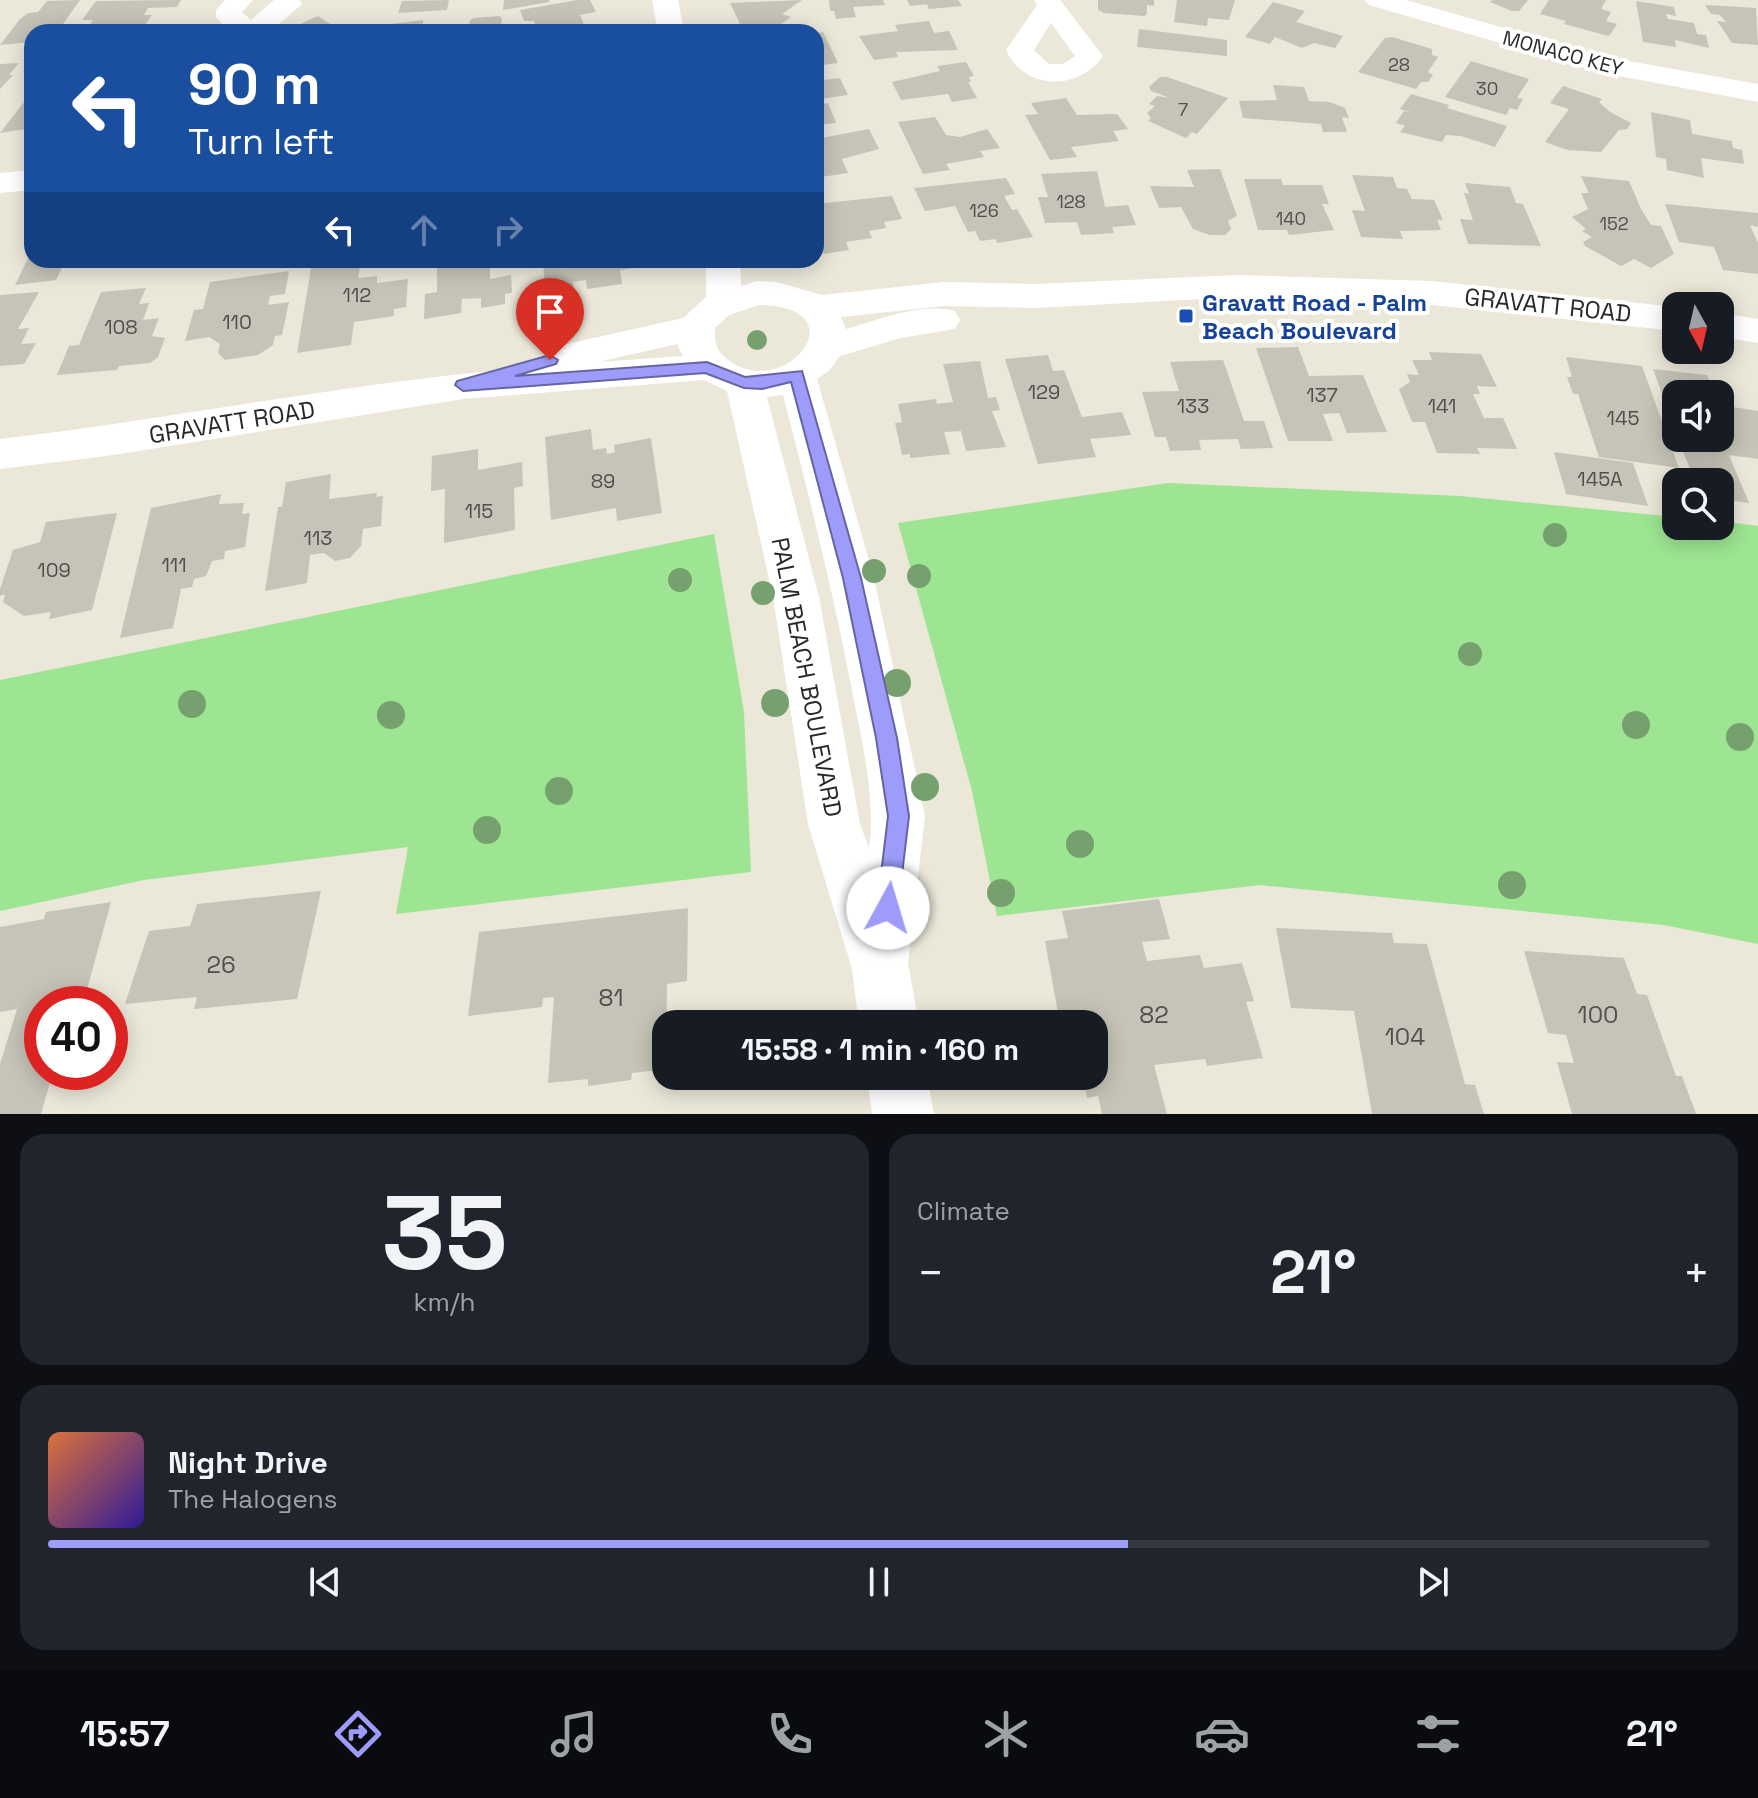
<!DOCTYPE html>
<html lang="en">
<head>
<meta charset="utf-8">
<style>
  :root { --surface:#171b24; --page:#20242c; --text:#f1f3f6; --muted:#9ea1a6; --line:#363941; --accent:#9d9cfa }
  body { margin:0; font-family:"Space Grotesk",sans-serif; background:var(--page); color:var(--text); height:100vh; display:flex; flex-direction:column; font-size:30px; white-space:nowrap }
  * { box-sizing:border-box; margin:0 }
  p { font-size:26px; color:var(--muted) }
  .icon { flex:none; width:44px; height:44px; fill:none; stroke:currentColor; stroke-width:2; stroke-linecap:round; stroke-linejoin:round }
  .map { position:relative; height:1114px; overflow:hidden }
  .details { display:flex; flex-direction:column; gap:20px; padding:20px; background:#0d0f14; flex:1 }
  .details>* { flex:none }
  .guide { position:absolute; left:24px; top:24px; width:800px; height:244px; border-radius:24px; box-shadow:0 4px 20px #0003; background:#1a4fa0; color:#fff; overflow:hidden }
  .needle { width:52px; rotate:172deg }
  .tools { position:absolute; left:1662px; top:292px; display:grid; gap:16px }
  .tools a { display:grid; place-items:center; width:72px; height:72px; border-radius:16px; background:var(--surface); box-shadow:0 4px 20px #0003; font-size:40px }
  .speed { position:absolute; left:24px; top:986px; display:flex; gap:16px; font-size:40px; font-weight:700; text-align:center }
  .speed>* { display:grid; place-content:center; width:104px; height:104px; border-radius:50%; background:var(--surface); box-shadow:0 4px 20px #0003; line-height:1 }
  .speed .limit { border:12px solid #d22; background:#fff; color:#111 }
  .pin { position:absolute; display:grid; place-items:center; width:68px; height:68px; color:#fff; margin:-82px -34px; border-radius:50% 50% 50% 0; rotate:-45deg; box-shadow:0 0 8px #0007 }
  .pin .icon { rotate:45deg }
  .me { position:absolute; width:88px; margin:-44px; rotate:6deg; stroke-linejoin:round; filter:drop-shadow(0 0 6px #0008) }
  .turn { display:flex; align-items:center; gap:28px; height:168px; padding:0 32px; font-size:36px }
  .turn .icon { width:104px; height:104px; stroke-width:2.5 }
  .turn b { display:block; font-size:56px; line-height:68px }
  .lanes { display:flex; align-items:center; height:76px; padding:0 32px; background:#0003; justify-content:center; gap:40px; direction:ltr }
  .lanes .off { opacity:.35 }
  .big { font-size:60px; font-weight:700; line-height:1.1 }
  .details .widget { flex:1; display:flex; flex-direction:column; justify-content:center; gap:12px; min-width:0; padding:0 28px; border-radius:24px; background:var(--page) }
  .details .dial { align-items:center; gap:0 }
  .dial b { font-size:104px; line-height:1 }
  .song { display:flex; align-items:center; gap:24px }
  .cover { width:96px; height:96px; border-radius:12px; background:linear-gradient(135deg,hsl(20 70% 55%),hsl(250 70% 35%)) }
  .played { height:8px; border-radius:4px; background:linear-gradient(90deg,var(--accent) 65%,var(--line) 65%) }
  .keys { display:flex; justify-content:space-around; direction:ltr }
  .heat { display:flex; justify-content:space-between; align-items:center; font-size:44px; direction:ltr }
  .details .tiles { flex:1; display:grid; gap:20px; grid-template-columns:1fr 1fr }
  .widget:last-child { grid-column:span 2 }
  .trip { position:absolute; left:652px; top:1010px; width:456px; height:80px; border-radius:24px; background:var(--surface); box-shadow:0 4px 20px #0003; font-weight:700; line-height:80px; text-align:center }
  .dock { display:flex; height:128px; justify-content:space-around; align-items:center; background:#090b0e; color:var(--muted) }
  .dock .icon { width:56px; height:56px }
  .dock .on { color:var(--accent) }
  .dock b { font-size:36px; color:var(--text) }
  .map>svg:first-child { display:block }
</style>
</head>
<body>
<div class="map">
<svg width="1758" height="1114" viewBox="0 0 1758 1114">
  <rect width="100%" height="100%" fill="#ebe7d9"/>
  <!-- green -->
  <g fill="#9de592">
    <polygon points="1168,483 1460,496 1676,517 1676,526 1720,526 1720,521 1758,526 1758,944 1664,925 1260,885 997,916 972,791 898,523"/>
    <polygon points="714,534 744,712 751,872 396,914 408,847 144,880 0,911 0,680"/>
  </g>
  <!-- building -->
  <g fill="#c6c4b8">
    <polygon points="80,0 58,31 32,32 32,42 0,45 20,19 28,13 38,12 47,1"/>
    <polygon points="181,0 177,7 148,8 144,15 152,15 145,25 87,29 93,20 82,20 96,1"/>
    <polygon points="449,0 447,10 398,13 402,1"/>
    <polygon points="504,0 549,0 549,2 503,10"/>
    <polygon points="577,0 590,0 596,12 580,15 587,32 538,32 534,21 524,21 520,10"/>
    <polygon points="802,0 782,14 791,17 774,29 756,31 741,26 730,3"/>
    <polygon points="829,0 883,0 885,5 853,7 856,17 836,19 834,11 830,11"/>
    <polygon points="907,0 958,0 962,6 929,9 927,4 910,6"/>
    <polygon points="1098,0 1154,0 1154,6 1147,5 1147,14 1144,16 1104,13 1098,10"/>
    <polygon points="1177,0 1235,0 1229,20 1208,18 1207,26 1174,22"/>
    <polygon points="1493,0 1528,0 1519,11 1512,11 1490,2"/>
    <polygon points="1549,0 1606,0 1601,9 1611,12 1606,21 1617,24 1609,36 1564,24 1566,21 1540,14"/>
    <polygon points="1636,1 1674,7 1676,16 1666,14 1668,19 1694,23 1697,34 1706,35 1709,48 1675,40 1676,47 1643,42"/>
    <polygon points="1273,2 1305,11 1296,22 1343,36 1335,48 1314,43 1302,48 1275,37 1270,44 1245,37"/>
    <polygon points="1705,5 1756,8 1758,45 1732,43 1717,21 1726,22 1720,15 1711,14"/>
    <polygon points="318,16 338,29 348,32 304,32 294,27"/>
    <polygon points="499,16 502,18 500,32 468,32 470,20 474,18"/>
    <polygon points="423,20 423,32 392,32 392,24"/>
    <polygon points="929,21 934,33 949,31 958,50 896,52 898,57 874,60 859,36 898,31 895,25"/>
    <polygon points="1139,29 1227,40 1227,56 1137,47"/>
    <polygon points="823,32 838,63 816,66 816,33"/>
    <polygon points="1392,37 1432,49 1432,55 1438,57 1428,72 1433,75 1428,82 1421,82 1416,89 1358,72 1385,38"/>
    <polygon points="1471,61 1529,79 1517,98 1523,99 1517,110 1510,108 1506,115 1445,97"/>
    <polygon points="966,62 974,76 969,77 971,82 968,82 977,98 952,102 948,94 901,100 892,82 940,71 937,66"/>
    <polygon points="19,63 9,75 13,75 0,89 0,64"/>
    <polygon points="1160,77 1167,77 1228,98 1197,134 1192,132 1186,138 1148,121 1151,118 1147,113 1155,106 1149,104 1157,96 1170,98 1151,91 1149,87"/>
    <polygon points="840,78 848,95 821,99 823,104 828,103 836,123 816,125 816,81"/>
    <polygon points="1273,85 1304,87 1309,101 1329,102 1345,108 1349,118 1342,117 1347,132 1323,132 1321,124 1243,118 1239,101 1277,100"/>
    <polygon points="1563,86 1602,99 1599,102 1610,112 1631,123 1627,129 1619,130 1601,152 1568,150 1545,142 1569,109 1550,103"/>
    <polygon points="32,87 32,128 0,133 31,93 27,94"/>
    <polygon points="1411,94 1449,105 1447,108 1507,126 1495,147 1461,136 1446,135 1442,142 1400,132 1405,126 1396,123 1404,111 1414,113 1400,109"/>
    <polygon points="1066,98 1077,115 1117,114 1128,129 1113,131 1119,141 1071,147 1077,157 1050,160 1025,115 1038,114 1031,103"/>
    <polygon points="1651,112 1690,120 1692,134 1732,141 1733,148 1742,150 1744,164 1701,158 1704,178 1667,170 1666,159 1656,157"/>
    <polygon points="935,117 946,135 960,137 987,129 1000,148 980,151 984,157 946,164 950,170 923,174 898,122"/>
    <polygon points="869,129 879,149 842,159 848,173 821,177 824,184 816,185 816,139"/>
    <polygon points="1220,169 1237,216 1228,221 1231,229 1225,235 1210,235 1193,229 1181,207 1159,208 1150,186 1194,187 1187,170"/>
    <polygon points="1097,171 1105,207 1128,205 1136,225 1112,227 1114,233 1081,235 1077,222 1045,223 1038,197 1048,197 1041,174"/>
    <polygon points="1352,175 1393,177 1397,188 1407,189 1412,199 1434,200 1443,220 1437,220 1441,230 1400,231 1403,239 1361,237 1352,210 1365,211"/>
    <polygon points="1581,176 1629,181 1641,209 1651,225 1661,226 1674,254 1651,268 1634,259 1621,266 1585,246 1583,242 1592,237 1582,231 1586,229 1572,217 1588,209 1581,193 1589,193"/>
    <polygon points="1006,178 1015,194 1004,196 1012,210 1017,209 1033,237 997,243 996,239 980,241 975,231 968,232 955,206 925,211 914,188"/>
    <polygon points="1244,179 1281,179 1283,185 1322,185 1329,204 1322,204 1334,230 1289,235 1287,230 1258,230"/>
    <polygon points="1465,183 1510,187 1516,203 1523,204 1541,246 1468,244 1460,219 1473,220 1464,193 1469,194"/>
    <polygon points="892,196 902,219 884,222 886,228 869,231 872,238 846,242 849,250 824,254 816,242 816,204"/>
    <polygon points="1665,204 1758,213 1758,227 1750,225 1758,243 1758,274 1723,270 1714,247 1679,242"/>
    <polygon points="32,250 32,260 79,262 63,266 56,280 15,285"/>
    <polygon points="437,260 490,263 490,279 511,275 512,293 505,294 505,304 481,308 481,298 462,299 461,313 424,319 425,294 437,292"/>
    <polygon points="543,260 640,260 642,267 620,270 622,284 587,289 586,280 573,282 574,291 545,295"/>
    <polygon points="361,262 358,278 377,276 377,283 408,279 406,307 394,309 394,316 354,322 351,345 297,353 311,268"/>
    <polygon points="289,271 285,294 270,296 268,305 289,302 282,335 275,336 273,345 258,355 225,360 218,353 220,344 209,337 185,341 194,310 203,309 210,282"/>
    <polygon points="146,288 139,304 149,303 143,320 159,318 152,336 165,338 158,357 150,363 119,366 117,370 57,375 69,346 79,345 101,292"/>
    <polygon points="39,292 18,329 29,328 21,344 36,343 24,364 0,366 0,295"/>
    <polygon points="1298,347 1309,376 1363,375 1387,432 1347,433 1339,413 1323,414 1333,441 1288,441 1256,348"/>
    <polygon points="1429,352 1481,354 1497,387 1477,386 1480,394 1473,394 1484,418 1503,418 1517,449 1477,448 1480,454 1437,453 1425,422 1412,422 1399,389 1410,382 1407,374 1419,375 1412,360 1432,360"/>
    <polygon points="1048,355 1053,371 1064,370 1082,417 1122,412 1131,435 1090,439 1096,457 1038,464 1005,359"/>
    <polygon points="1566,357 1642,366 1679,468 1599,457 1578,394 1573,394 1567,377 1572,377"/>
    <polygon points="1223,360 1244,421 1264,421 1273,448 1241,449 1238,439 1199,440 1201,450 1170,451 1166,437 1155,437 1142,392 1179,391 1170,362"/>
    <polygon points="980,361 988,398 996,397 1000,410 992,411 1006,447 966,451 961,431 944,432 950,454 910,458 910,454 902,455 895,423 902,422 898,404 936,399 937,404 953,402 943,364"/>
    <polygon points="1653,369 1707,375 1715,394 1676,394 1676,401 1664,399"/>
    <polygon points="1720,405 1758,411 1758,459 1729,455 1749,503 1720,499 1720,482 1695,482 1678,438 1720,438"/>
    <polygon points="591,429 593,450 606,448 607,454 615,452 614,445 651,438 662,513 617,521 616,508 551,520 545,437"/>
    <polygon points="478,449 478,470 522,462 523,486 514,488 515,530 444,543 445,489 431,491 432,456"/>
    <polygon points="1554,452 1633,463 1648,506 1566,494"/>
    <polygon points="331,474 329,499 377,493 376,497 383,496 381,526 363,529 361,546 350,558 335,561 324,553 310,555 307,583 265,591 278,507 282,507 286,482"/>
    <polygon points="221,494 219,504 244,503 242,514 250,513 245,547 225,551 224,559 212,561 206,576 194,579 192,587 181,589 173,628 120,638 151,508"/>
    <polygon points="117,513 92,610 49,619 51,612 24,616 3,602 5,594 0,596 0,589 13,550 40,542 46,522"/>
    <polygon points="321,891 297,999 194,1009 197,997 125,1004 149,931 190,926 197,904"/>
    <polygon points="1159,899 1170,939 1142,942 1147,961 1200,955 1204,968 1242,963 1254,1001 1246,1002 1263,1058 1207,1066 1205,1059 1154,1065 1167,1114 1102,1114 1098,1096 1087,1098 1083,1076 1094,1076 1094,1024 1060,1024 1045,941 1068,938 1062,911"/>
    <polygon points="111,902 83,1004 42,1004 42,1072 53,1072 41,1114 0,1114 0,1064 17,1009 0,1012 0,927 44,919 46,912"/>
    <polygon points="688,908 687,981 667,984 666,1069 632,1073 631,1080 588,1086 588,1079 548,1083 554,997 543,998 542,1007 468,1016 479,932"/>
    <polygon points="1276,928 1392,933 1394,943 1427,944 1465,1084 1475,1085 1484,1114 1372,1114 1354,1011 1291,1008"/>
    <polygon points="1524,951 1624,958 1637,994 1647,995 1676,1076 1682,1076 1696,1114 1572,1114 1557,1062 1574,1063 1566,1035 1548,1033"/>
  </g>
  <g fill="none" stroke-linecap="round" stroke-linejoin="round">
    <!-- minor -->
    <g fill="#fff" fill-rule="evenodd">
      <polygon points="225,0 253,0 242,12 251,20 274,0 300,0 302,4 270,32 230,32 216,17 216,10"/>
      <polygon points="652,0 678,0 684,32 658,32"/>
      <path d="M1034 0H1060L1103 56C1079 91 1024 91 1006 50L1037 5ZM1051 23 1075 56 1063 64H1049L1034 50Z"/>
      <polygon points="1365,0 1406,0 1606,57 1758,84 1758,102 1603,73 1369,5"/>
      <polygon points="32,170 32,190 0,193 0,173"/>
      <path d="M706 260H740L741 286 757 281 776 282 822 295 944 282 1037 284 1238 275 1432 281 1676 307V331L1432 305 1238 297 1037 308 944 306 841 317 846 329C879 320 921 302 955 311L960 320 955 329 901 338 840 356 829 371 817 379 874 578 925 816 908 963 919 1024H859L852 969 808 824 773 597 727 391 704 380 463 399 107 456 0 469V439C187 417 372 378 559 365L552 355 558 346 683 318 706 297ZM759 305C860 307 788 398 733 363 718 353 714 347 715 328L729 315ZM677 344 683 356 598 362ZM783 395C808 491 832 588 851 685 861 739 876 794 869 848L860 824 819 597 767 397Z"/>
      <polygon points="1720,313 1758,319 1758,343 1720,337"/>
      <polygon points="867,1076 927,1076 934,1114 872,1114"/>
    </g>
  </g>
  <!-- trees -->
  <g fill="#76a16e">
    <circle cx="757" cy="340" r="10"/>
    <circle cx="1555" cy="535" r="12"/>
    <circle cx="874" cy="571" r="12"/>
    <circle cx="919" cy="576" r="12"/>
    <circle cx="680" cy="580" r="12"/>
    <circle cx="763" cy="593" r="12"/>
    <circle cx="1470" cy="654" r="12"/>
    <circle cx="897" cy="683" r="14"/>
    <circle cx="775" cy="703" r="14"/>
    <circle cx="192" cy="704" r="14"/>
    <circle cx="391" cy="715" r="14"/>
    <circle cx="1636" cy="725" r="14"/>
    <circle cx="1740" cy="737" r="14"/>
    <circle cx="925" cy="787" r="14"/>
    <circle cx="559" cy="791" r="14"/>
    <circle cx="487" cy="830" r="14"/>
    <circle cx="1080" cy="844" r="14"/>
    <circle cx="1512" cy="885" r="14"/>
    <circle cx="1001" cy="893" r="14"/>
  </g>
  <!-- route -->
  <polygon fill="#9d9cfa" stroke="#6665a2" stroke-width="2" points="550,355 558,360 556,364 515,376 707,362 745,377 802,371 861,578 897,738 909,816 897,916 888,919 880,916 877,908 888,816 876,738 843,578 791,382 762,389 744,388 705,373 463,391 455,385 457,381"/>
  <!-- markers -->
  <rect fill="#1a4fb4" stroke="#fff" stroke-width="3" x="1178" y="308" width="16" height="16" rx="4"/>
  <g text-anchor="middle" dominant-baseline="central" stroke-width="8" stroke-linejoin="round" paint-order="stroke">
    <!-- far-number labels -->
    <g font-size="18" fill="#504f4c">
      <text x="1399" y="64">28</text>
      <text x="1487" y="88">30</text>
      <text x="1183" y="109">7</text>
      <text x="1071" y="201">128</text>
      <text x="984" y="210">126</text>
      <text x="1291" y="218">140</text>
      <text x="1614" y="223">152</text>
    </g>
    <!-- far-street labels -->
    <g font-size="20" fill="#282828" stroke="#fff">
      <text transform="translate(1563 53) rotate(15)">MONACO KEY</text>
    </g>
    <!-- number labels -->
    <g font-size="20" fill="#504f4c">
      <text x="357" y="295">112</text>
      <text x="237" y="322">110</text>
      <text x="121" y="327">108</text>
      <text x="1044" y="392">129</text>
      <text x="1322" y="395">137</text>
      <text x="1193" y="406">133</text>
      <text x="1442" y="406">141</text>
      <text x="1623" y="418">145</text>
      <text x="1600" y="479">145A</text>
      <text x="603" y="481">89</text>
      <text x="479" y="511">115</text>
      <text x="318" y="538">113</text>
      <text x="174" y="565">111</text>
      <text x="54" y="570">109</text>
    </g>
    <!-- transit labels -->
    <g font-size="24" font-weight="bold" fill="#164399" stroke="#fff" text-anchor="start">
      <text x="1202" y="302">Gravatt Road - Palm<tspan x="1202" dy="28">Beach Boulevard</tspan></text>
    </g>
    <!-- street labels -->
    <g font-size="24" fill="#282828" stroke="#fff">
      <text transform="translate(1548 305) rotate(6)">GRAVATT ROAD</text>
      <text transform="translate(232 422) rotate(-9)">GRAVATT ROAD</text>
      <text transform="translate(807 677) rotate(79)">PALM BEACH BOULEVARD</text>
    </g>
    <!-- near-number labels -->
    <g font-size="24" fill="#504f4c">
      <text x="221" y="964">26</text>
      <text x="611" y="997">81</text>
      <text x="1154" y="1014">82</text>
      <text x="1598" y="1014">100</text>
      <text x="1405" y="1036">104</text>
    </g>
  </g>
</svg>
<div class="tools">
<a><svg class="needle" viewBox="-14 -14 28 28"><path d="M0-13l5 13h-10z" fill="#e53935"/><path d="M0 13l5-13h-10z" fill="#9ea1a6"/></svg></a>
<a><svg class="icon" aria-label="sound" viewBox="0 0 24 24"><path d="M4 9h4l5-4v14l-5-4H4zM17 9q2 3 0 6"/></svg></a>
<a><svg class="icon" aria-label="search" viewBox="0 0 24 24"><circle cx="10" cy="10" r="6"/><path d="M15 15l6 6"/></svg></a>
</div>
<div class="speed"><div class="limit">40</div></div>
<div class="pin" style="left:550px;top:360px;background:#d93025"><svg class="icon" aria-label="arrive" viewBox="0 0 24 24"><path d="M6 21V4h12l-3 4 3 4H6"/></svg></div>
<svg class="me" style="left:888px;top:908px" viewBox="-20 -20 40 40"><circle r="19" fill="#fff"/><path d="M0-13L10 11 0 6-10 11z" fill="#9d9cfa"/></svg>
<div class="trip">15:58 · 1 min · 160 m</div>
<div class="guide">
<div class="turn"><svg class="icon" aria-label="left" viewBox="0 0 24 24"><path d="M17 20v-9H6M10 6l-5 5 5 5"/></svg><div><b>90 m</b>Turn left</div></div>
<div class="lanes"><svg class="icon" aria-label="left" viewBox="0 0 24 24"><path d="M17 20v-9H6M10 6l-5 5 5 5"/></svg><svg class="icon off" aria-label="ahead" viewBox="0 0 24 24"><path d="M12 20V5M6 11l6-6 6 6"/></svg><svg class="icon off" aria-label="right" viewBox="0 0 24 24"><path d="M7 20v-9h11M14 6l5 5-5 5"/></svg></div>
</div>
</div>
<section class="details">
<div class="tiles">
<div class="widget dial"><b>35</b><p>km/h</p></div>
<div class="widget"><p>Climate</p>
<div class="heat"><a>−</a><b class="big">21°</b><a>+</a></div>
</div>
<div class="widget">
<div class="song"><i class="cover"></i><div><b>Night Drive</b><p>The Halogens</p></div></div>
<div class="played"></div>
<div class="keys"><svg class="icon" aria-label="previous" viewBox="0 0 24 24"><path d="M18 5L8 12l10 7zM5 5v14"/></svg><svg class="icon" aria-label="pause" viewBox="0 0 24 24"><path d="M8 5v14M16 5v14"/></svg><svg class="icon" aria-label="next" viewBox="0 0 24 24"><path d="M6 5l10 7-10 7zM19 5v14"/></svg></div>
</div>
</div>
</section>
<nav class="dock">
<b>15:57</b>
<svg class="icon on" aria-label="directions" viewBox="0 0 24 24"><path d="M12 3l9 9-9 9-9-9zM9 14v-3h6M13 9l2 2-2 2"/></svg>
<svg class="icon" aria-label="music" viewBox="0 0 24 24"><path d="M9 18V5l10-2v13"/><circle cx="6" cy="18" r="3"/><circle cx="16" cy="16" r="3"/></svg>
<svg class="icon" aria-label="phone" viewBox="0 0 24 24"><path d="M5 4h4l2 5-3 2q2 4 5 5l2-3 5 2v4C11 20 4 13 5 4z"/></svg>
<svg class="icon" aria-label="climate" viewBox="0 0 24 24"><path d="M12 3v18M4 7l16 10M4 17L20 7"/></svg>
<svg class="icon" aria-label="car" viewBox="0 0 24 24"><path d="M5 17H2v-5l4-1 3-4h7l3 4 3 1v5h-3M9 17h6M6 11h13"/><circle cx="7" cy="17" r="2"/><circle cx="17" cy="17" r="2"/></svg>
<svg class="icon" aria-label="filters" viewBox="0 0 24 24"><path d="M4 7h16M4 17h16"/><circle cx="9" cy="7" r="2"/><circle cx="15" cy="17" r="2"/></svg>
<b>21°</b>
</nav>
</body>
</html>
